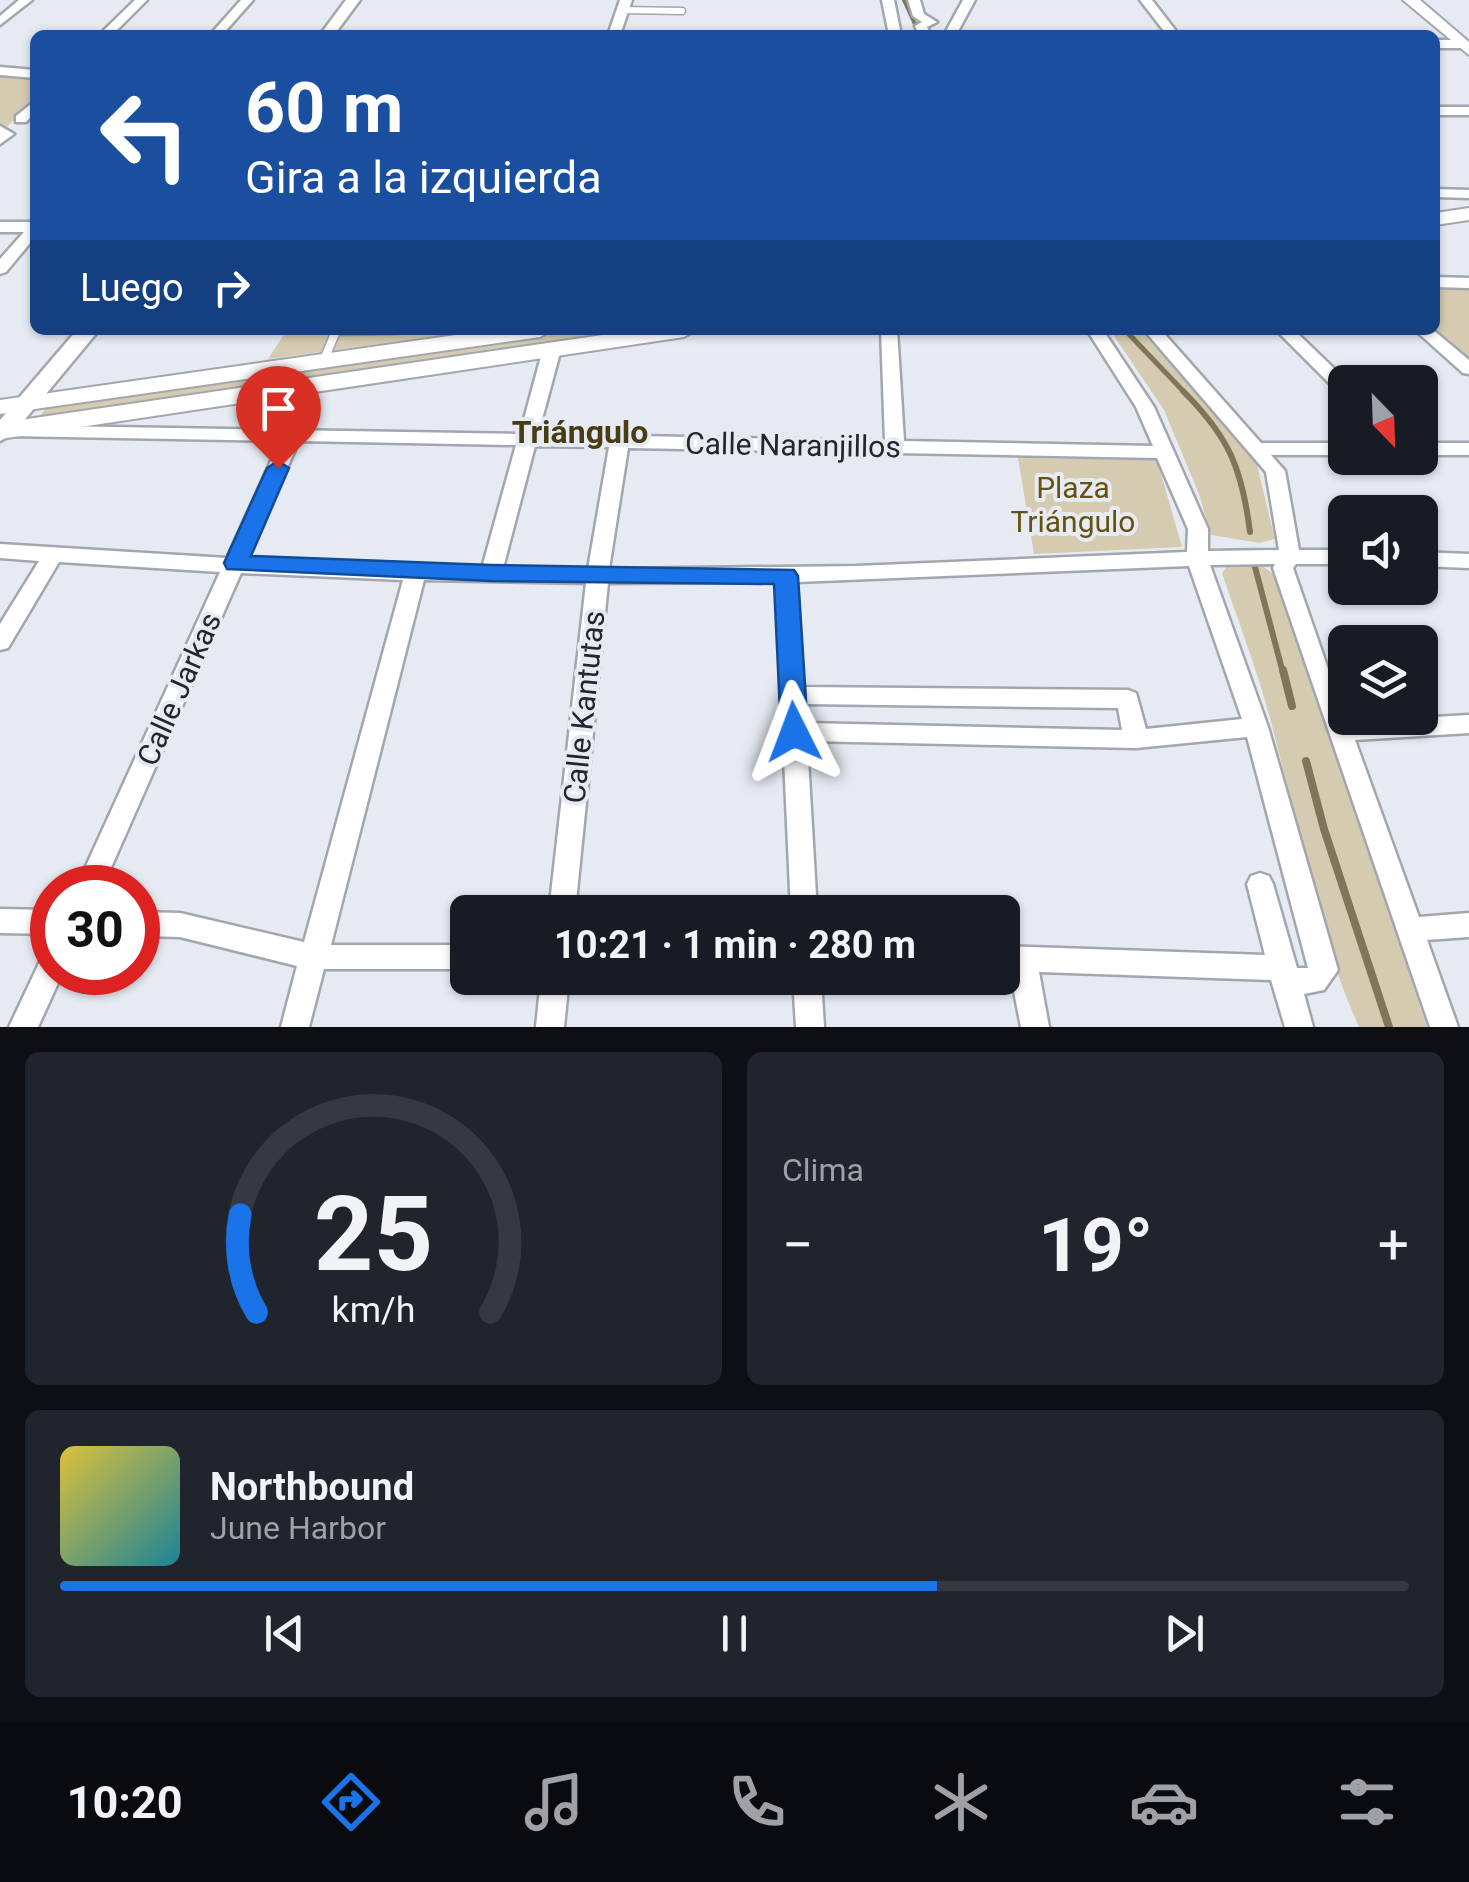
<!DOCTYPE html>
<html lang="es">
<head>
<meta charset="utf-8">
<style>
  :root { --surface:#171b24; --page:#20242c; --text:#f1f3f6; --muted:#9ea1a6; --line:#363941; --accent:#1a73e8 }
  body { margin:0; font-family:Roboto,sans-serif; background:var(--page); color:var(--text); height:100vh; display:flex; flex-direction:column; font-size:38px; white-space:nowrap }
  * { box-sizing:border-box; margin:0 }
  p { font-size:32px; color:var(--muted) }
  .icon { flex:none; width:55px; height:55px; fill:none; stroke:currentColor; stroke-width:2; stroke-linecap:round; stroke-linejoin:round }
  .map { position:relative; height:1027px; overflow:hidden }
  .drawer { display:flex; flex-direction:column; gap:25px; padding:25px; background:#0d0f14; flex:1 }
  .drawer>* { flex:none }
  .hud { position:absolute; left:30px; top:30px; width:1410px; height:305px; border-radius:15px; box-shadow:0 2px 8px #0004; background:#1a4fa0; color:#fff; overflow:hidden }
  .needle { width:65px; rotate:157deg }
  .controls { position:absolute; left:1328px; top:365px; display:grid; gap:20px }
  .controls a { display:grid; place-items:center; width:110px; height:110px; border-radius:15px; background:var(--surface); box-shadow:0 2px 8px #0004; font-size:50px }
  .speed { position:absolute; left:30px; top:865px; display:flex; gap:20px; font-size:50px; font-weight:700; text-align:center }
  .speed>* { display:grid; place-content:center; width:130px; height:130px; border-radius:50%; background:var(--surface); box-shadow:0 2px 8px #0004; line-height:1 }
  .speed .limit { border:15px solid #d22; background:#fff; color:#111 }
  .pin { position:absolute; display:grid; place-items:center; width:85px; height:85px; color:#fff; margin:-102px -42px; border-radius:50% 50% 50% 0; rotate:-45deg; box-shadow:0 0 10px #0007 }
  .pin .icon { rotate:45deg }
  .me { position:absolute; width:110px; margin:-55px; rotate:357deg; stroke-linejoin:round; filter:drop-shadow(0 0 8px #0008) }
  .turn { display:flex; align-items:center; gap:35px; height:210px; padding:0 50px; font-size:45px }
  .turn .icon { width:130px; height:130px; stroke-width:2.5 }
  .turn b { display:block; font-size:70px; line-height:85px }
  .then { display:flex; align-items:center; height:95px; padding:0 50px; background:#0003; gap:20px; font-size:38px }
  .big { font-size:75px; font-weight:700; line-height:1.1 }
  .drawer .card { flex:1; display:flex; flex-direction:column; justify-content:center; gap:15px; min-width:0; padding:0 35px; border-radius:15px; background:var(--page) }
  .drawer .dial { align-items:center; gap:0 }
  .dial svg { height:260px; overflow:visible; fill:none; stroke:var(--line); stroke-width:7; stroke-linecap:round; text-anchor:middle }
  .dial text { fill:var(--text); stroke:none }
  .song { display:flex; align-items:center; gap:30px }
  .cover { width:120px; height:120px; border-radius:15px; background:linear-gradient(135deg,hsl(50 70% 55%),hsl(190 70% 35%)) }
  .played { height:10px; border-radius:5px; background:linear-gradient(90deg,var(--accent) 65%,var(--line) 65%) }
  .keys { display:flex; justify-content:space-around; direction:ltr }
  .heat { display:flex; justify-content:space-between; align-items:center; font-size:55px; direction:ltr }
  .drawer .tiles { flex:1; display:grid; gap:25px; grid-template-columns:1fr 1fr }
  .card:last-child { grid-column:span 2 }
  .trip { position:absolute; left:450px; top:895px; width:570px; height:100px; border-radius:15px; background:var(--surface); box-shadow:0 2px 8px #0004; font-weight:700; line-height:100px; text-align:center }
  .tab-bar { display:flex; height:160px; justify-content:space-around; align-items:center; background:#090b0e; color:var(--muted) }
  .tab-bar .icon { width:70px; height:70px }
  .tab-bar .on { color:var(--accent) }
  .tab-bar b { font-size:45px; color:var(--text) }
  .map>svg:first-child { display:block }
</style>
</head>
<body>
<div class="map">
<svg width="1469" height="1027" viewBox="0 0 1469 1027">
  <rect width="100%" height="100%" fill="#e6ebf3"/>
  <!-- green -->
  <g fill="#d5cbb0">
    <polygon points="0,74 35,77 35,98 7,127 0,127"/>
    <polygon points="1435,289 1469,290 1469,361 1432,330"/>
    <polygon points="287,330 481,330 268,359"/>
    <polygon points="574,330 647,330 37,419 48,406"/>
    <polygon points="1110,330 1140,330 1256,461 1275,539 1260,543 1211,535 1199,494 1164,410"/>
    <polygon points="1018,458 1157,460 1182,547 1034,554"/>
    <path d="M1230 562 1261 565 1279 578 1427 1027H1359C1315 929 1298 822 1270 718 1257 669 1238 621 1222 573Z"/>
  </g>
  <g fill="none" stroke-linecap="round" stroke-linejoin="round">
    <!-- stream-far3 -->
    <polyline stroke="#7e755b" stroke-width="4" points="904,0 919,33"/>
    <!-- stream-far2 -->
    <polyline stroke="#7e755b" stroke-width="5" points="1125,330 1186,394"/>
    <!-- stream-far1 -->
    <g stroke="#7e755b" stroke-width="6">
      <path d="M1183 391C1229 437 1242 468 1250 532"/>
      <polyline points="1255,567 1283,673"/>
    </g>
    <!-- stream -->
    <g stroke="#7e755b" stroke-width="8">
      <polyline points="1283,670 1292,706"/>
      <polyline points="1306,761 1324,829 1389,1027"/>
    </g>
    <!-- service-far1 casing -->
    <g stroke="#a2a6ae" stroke-width="9">
      <polyline id="service-far1" points="622,10 682,11"/>
    </g>
    <!-- service casing -->
    <g stroke="#a2a6ae" stroke-width="11">
      <polyline id="service" points="323,362 336,331 398,330"/>
    </g>
    <!-- minor casing -->
    <g stroke="#a2a6ae" stroke-width="5">
      <g id="minor">
        <polygon points="19,0 32,0 0,25 0,16"/>
        <polygon points="135,0 147,0 112,35 99,35"/>
        <polygon points="241,0 253,0 222,35 210,35"/>
        <polygon points="620,0 632,0 620,35 608,35"/>
        <polygon points="882,0 894,0 901,35 889,35"/>
        <polygon points="908,0 920,0 924,14 937,22 927,27 931,35 919,35 915,26 922,22 913,16"/>
        <polygon points="963,0 975,0 956,35 944,35"/>
        <polygon points="1140,0 1152,0 1179,35 1167,35"/>
        <polygon points="1435,40 1462,40 1468,44 1462,48 1435,48"/>
        <polygon points="0,67 35,70 35,78 0,75"/>
        <polygon points="35,101 35,112 26,122 16,122 16,116"/>
        <rect x="1435" y="107" width="34" height="8"/>
        <polygon points="0,126 14,134 0,144"/>
        <polygon points="1435,189 1469,190 1469,198 1435,197"/>
        <polygon points="0,222 35,222 35,237 6,272 0,274 0,259 24,232 0,232"/>
        <polygon points="1435,277 1469,278 1469,288 1435,287"/>
        <path d="M881 330H897L904 441 1153 446 1136 407 1087 330H1103L1154 407 1208 529V551L1279 550 1266 472 1144 330H1161L1261 443H1345V455H1271L1285 471 1299 550H1345V564H1296L1293 568 1345 718 1349 722 1469 715V733L1355 740 1419 917 1469 913V937L1427 940 1458 1027H1430L1273 568 1275 564 1210 565 1268 727 1338 970 1324 990 1304 994 1313 1027H1285L1271 980 1039 972 1049 1027H1021L1010 971 1002 970V946L1265 955 1247 884 1251 876 1260 873 1269 876 1273 884 1297 968H1308L1247 737 1136 748 807 741 817 912H791L776 582 608 583 575 912H549L586 583 424 580 331 945H468V969H324L309 1027H281L297 966 180 937 138 936V912L180 913 304 942 403 580 241 573 102 888H76L220 572 59 562 8 648 0 650V624L39 561 0 558V544L227 558 280 441 9 436 0 441V425L520 434 543 349 552 344 561 349 538 434 885 441ZM299 441 516 445 482 568 247 559ZM535 446 609 447 588 569 503 568ZM628 448 1157 458 1188 529 1187 552 856 566 609 569ZM1189 566 1242 719 1146 729 1136 693 1128 690 803 687 797 582ZM805 704 1118 708 1122 730 806 723Z"/>
        <polygon points="1276,330 1294,330 1348,382 1345,382 1345,394 1339,393"/>
        <polygon points="1415,330 1433,330 1469,360 1469,374 1463,373"/>
        <rect x="1420" y="443" width="49" height="12"/>
        <polygon points="1420,552 1469,554 1469,568 1420,566"/>
        <polygon points="0,909 52,910 52,934 0,933"/>
        <polygon points="52,954 52,972 63,972 38,1027 9,1027 42,957"/>
        <polygon points="541,978 569,978 564,1027 536,1027"/>
        <polygon points="793,978 821,978 824,1027 796,1027"/>
      </g>
    </g>
    <!-- tertiary casing -->
    <g stroke="#a2a6ae" stroke-width="5">
      <g id="tertiary">
        <polygon points="346,0 360,0 334,35 320,35"/>
        <polygon points="77,330 99,330 12,435 0,436 0,420"/>
      </g>
    </g>
    <!-- secondary casing -->
    <g stroke="#a2a6ae" stroke-width="4">
      <g id="secondary">
        <polygon points="1403,0 1420,0 1469,42 1469,55"/>
        <polygon points="1469,208 1469,220 1435,225 1435,213"/>
        <polygon points="491,330 552,330 540,337 0,414 0,400"/>
        <polygon points="637,330 696,330 684,337 0,439 0,423"/>
      </g>
    </g>
    <!-- service-far1 -->
    <use href="#service-far1" stroke="#fff" stroke-width="6"/>
    <!-- service -->
    <use href="#service" stroke="#fff" stroke-width="8"/>
    <!-- minor -->
    <use href="#minor" fill="#fff" fill-rule="evenodd"/>
    <!-- tertiary -->
    <use href="#tertiary" fill="#fff" fill-rule="evenodd"/>
    <!-- secondary -->
    <use href="#secondary" fill="#fff" fill-rule="evenodd"/>
  </g>
  <!-- route -->
  <polygon fill="#1a73e8" stroke="#114b97" stroke-width="2.5" points="278,461 289,468 251,556 491,565 794,570 798,576 808,732 804,739 794,742 785,739 781,732 774,584 491,581 227,569 224,563 267,468"/>
  <g text-anchor="middle" dominant-baseline="central" stroke-width="8" stroke-linejoin="round" paint-order="stroke">
    <!-- street labels -->
    <g font-size="30" fill="#242629" stroke="#e6ebf3">
      <text transform="translate(793 445) rotate(1)">Calle Naranjillos</text>
      <text transform="translate(179 689) rotate(-66)">Calle Jarkas</text>
      <text transform="translate(584 707) rotate(-84)">Calle Kantutas</text>
    </g>
    <!-- park labels -->
    <g font-size="30" fill="#65520e" stroke="#e6ebf3">
      <text x="1073" y="487">Plaza<tspan x="1073" dy="34">Triángulo</tspan></text>
    </g>
    <!-- neighbourhood labels -->
    <g font-size="32" font-weight="bold" fill="#493c13" stroke="#e6ebf3">
      <text x="580" y="432">Triángulo</text>
    </g>
  </g>
</svg>
<div class="controls">
<a><svg class="needle" viewBox="-14 -14 28 28"><path d="M0-13l5 13h-10z" fill="#e53935"/><path d="M0 13l5-13h-10z" fill="#9ea1a6"/></svg></a>
<a><svg class="icon" aria-label="sound" viewBox="0 0 24 24"><path d="M4 9h4l5-4v14l-5-4H4zM17 9q2 3 0 6"/></svg></a>
<a><svg class="icon" aria-label="layers" viewBox="0 0 24 24"><path d="M12 4l9 5-9 5-9-5zM3 14l9 5 9-5"/></svg></a>
</div>
<div class="speed"><div class="limit">30</div></div>
<div class="pin" style="left:278px;top:468px;background:#d93025"><svg class="icon" aria-label="arrive" viewBox="0 0 24 24"><path d="M6 21V4h12l-3 4 3 4H6"/></svg></div>
<svg class="me" style="left:794px;top:732px" viewBox="-20 -20 40 40"><path d="M0-17L14 15 0 8-14 15z" fill="#1a73e8" stroke="#fff" stroke-width="4"/></svg>
<div class="trip">10:21 · 1 min · 280 m</div>
<div class="hud">
<div class="turn"><svg class="icon" aria-label="left" viewBox="0 0 24 24"><path d="M17 20v-9H6M10 6l-5 5 5 5"/></svg><div><b>60 m</b>Gira a la izquierda</div></div>
<div class="then">Luego<svg class="icon" aria-label="right" viewBox="0 0 24 24"><path d="M7 20v-9h11M14 6l5 5-5 5"/></svg></div>
</div>
</div>
<section class="drawer">
<div class="tiles">
<div class="card dial"><svg viewBox="0 0 100 80">
<path d="M14 69A42 42 0 1 1 86 69"/>
<path d="M14 69A42 42 0 0 1 9 39" stroke="#1a73e8"/>
<text x="50" y="56" font-size="32" font-weight="700">25</text>
<text x="50" y="72" font-size="11">km/h</text>
</svg></div>
<div class="card"><p>Clima</p>
<div class="heat"><a>−</a><b class="big">19°</b><a>+</a></div>
</div>
<div class="card">
<div class="song"><i class="cover"></i><div><b>Northbound</b><p>June Harbor</p></div></div>
<div class="played"></div>
<div class="keys"><svg class="icon" aria-label="previous" viewBox="0 0 24 24"><path d="M18 5L8 12l10 7zM5 5v14"/></svg><svg class="icon" aria-label="pause" viewBox="0 0 24 24"><path d="M8 5v14M16 5v14"/></svg><svg class="icon" aria-label="next" viewBox="0 0 24 24"><path d="M6 5l10 7-10 7zM19 5v14"/></svg></div>
</div>
</div>
</section>
<nav class="tab-bar">
<b>10:20</b>
<svg class="icon on" aria-label="directions" viewBox="0 0 24 24"><path d="M12 3l9 9-9 9-9-9zM9 14v-3h6M13 9l2 2-2 2"/></svg>
<svg class="icon" aria-label="music" viewBox="0 0 24 24"><path d="M9 18V5l10-2v13"/><circle cx="6" cy="18" r="3"/><circle cx="16" cy="16" r="3"/></svg>
<svg class="icon" aria-label="phone" viewBox="0 0 24 24"><path d="M5 4h4l2 5-3 2q2 4 5 5l2-3 5 2v4C11 20 4 13 5 4z"/></svg>
<svg class="icon" aria-label="climate" viewBox="0 0 24 24"><path d="M12 3v18M4 7l16 10M4 17L20 7"/></svg>
<svg class="icon" aria-label="car" viewBox="0 0 24 24"><path d="M5 17H2v-5l4-1 3-4h7l3 4 3 1v5h-3M9 17h6M6 11h13"/><circle cx="7" cy="17" r="2"/><circle cx="17" cy="17" r="2"/></svg>
<svg class="icon" aria-label="filters" viewBox="0 0 24 24"><path d="M4 7h16M4 17h16"/><circle cx="9" cy="7" r="2"/><circle cx="15" cy="17" r="2"/></svg>
</nav>
</body>
</html>
